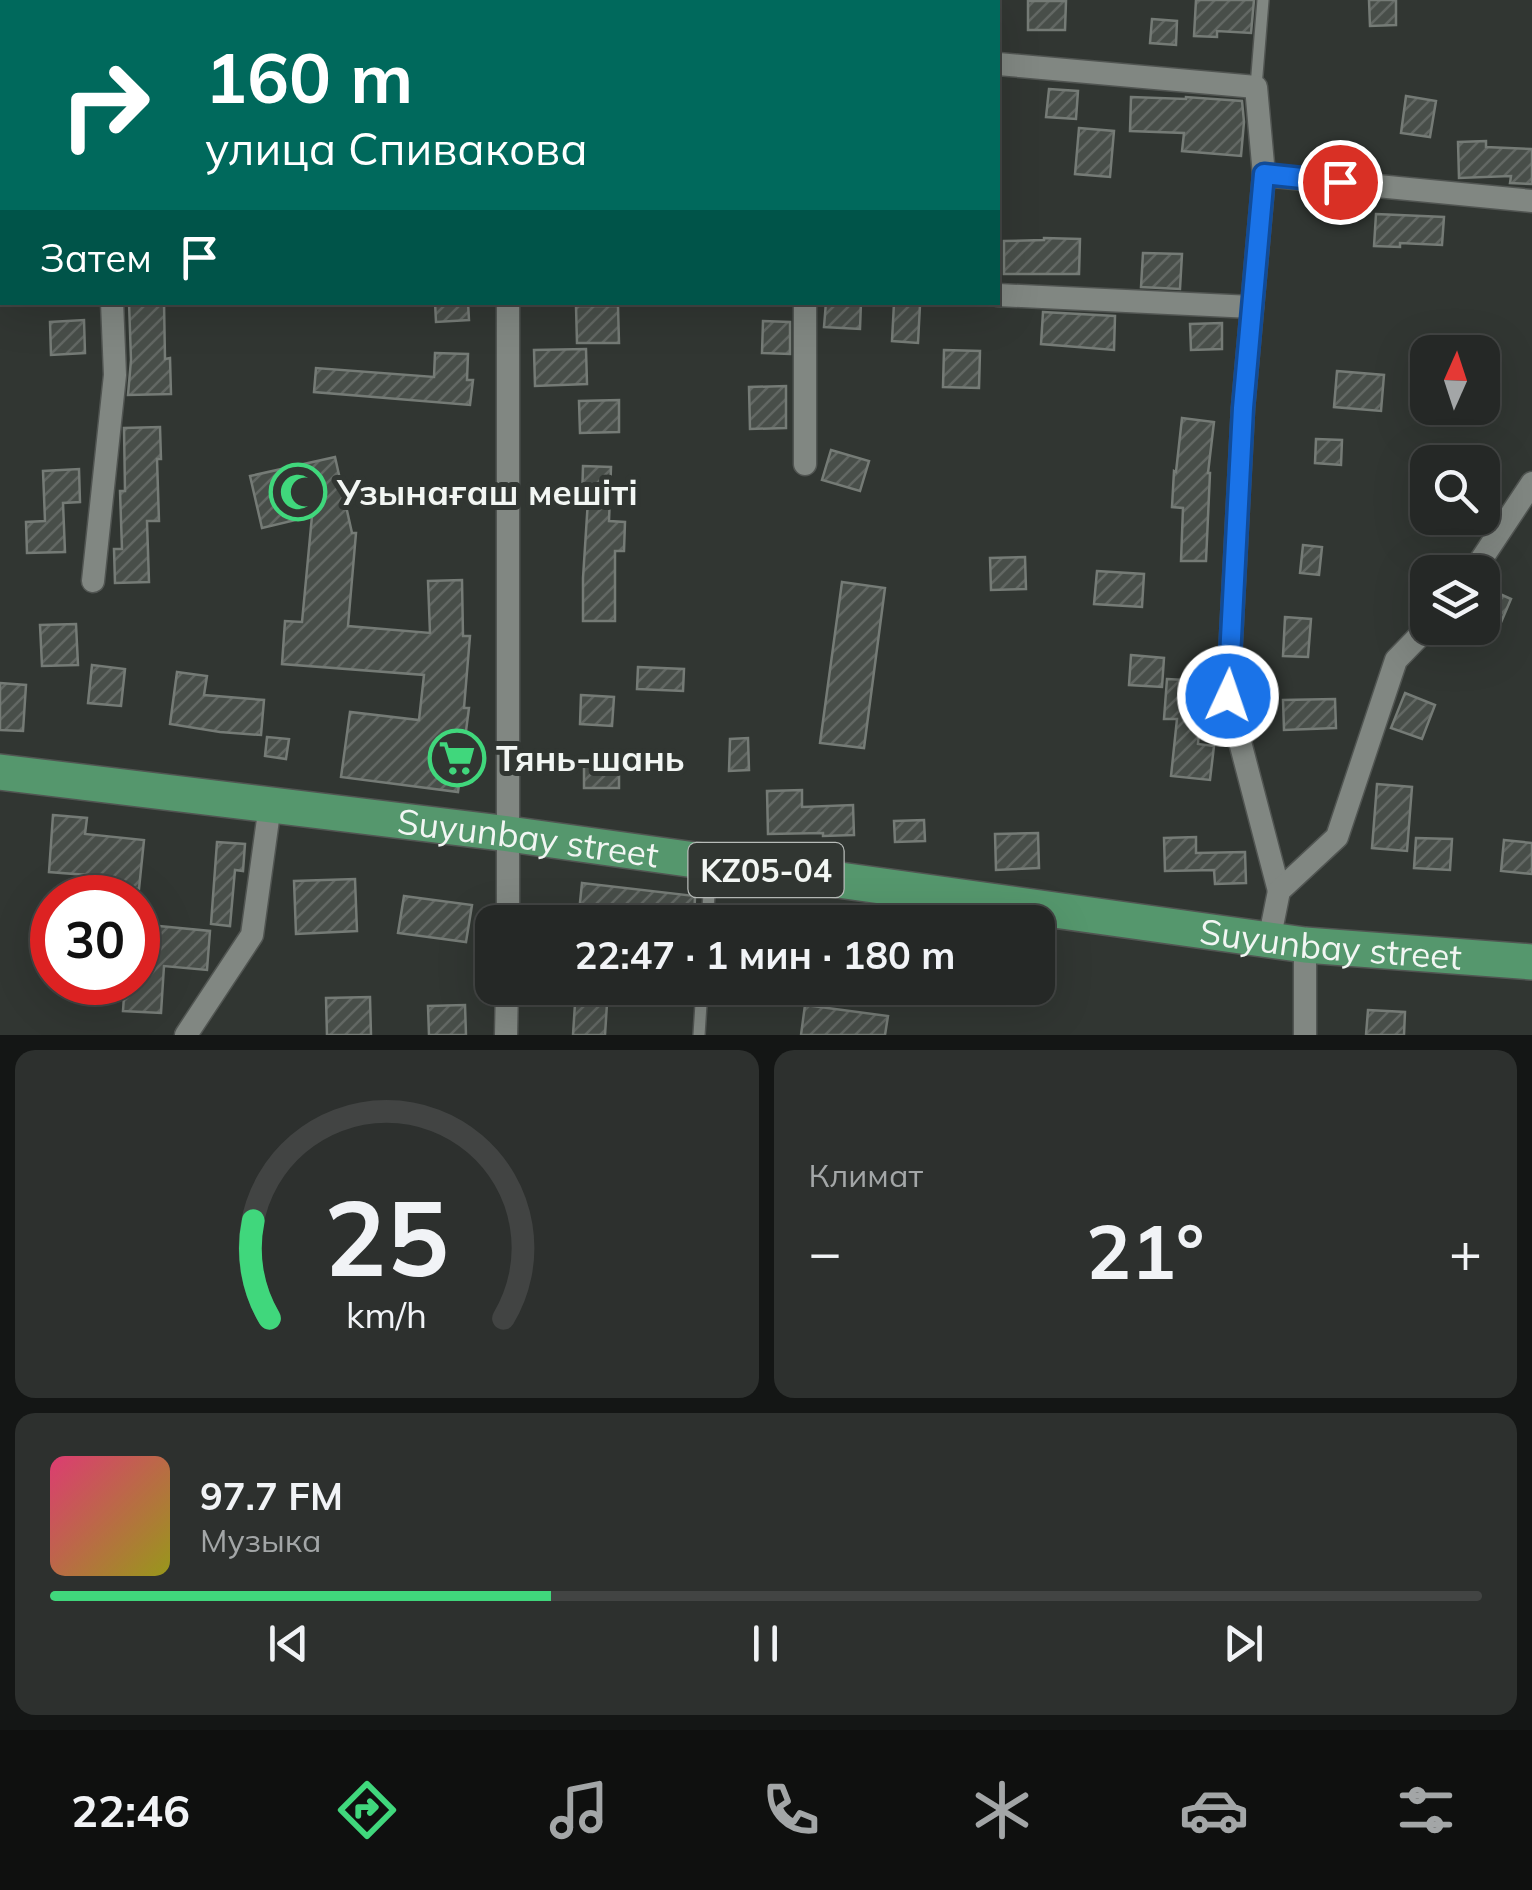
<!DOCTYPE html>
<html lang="ru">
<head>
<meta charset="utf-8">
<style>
  :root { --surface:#252826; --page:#2d302e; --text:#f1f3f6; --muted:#a3a6a7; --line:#424443; --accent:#40d77c }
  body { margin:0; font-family:Mulish,sans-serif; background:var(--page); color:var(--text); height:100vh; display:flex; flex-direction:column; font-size:38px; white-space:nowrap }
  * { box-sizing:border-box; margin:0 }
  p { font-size:32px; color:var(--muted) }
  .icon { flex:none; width:55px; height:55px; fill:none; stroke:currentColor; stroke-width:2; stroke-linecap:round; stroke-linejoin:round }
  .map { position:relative; height:1035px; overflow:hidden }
  .details { display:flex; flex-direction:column; gap:15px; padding:15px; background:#141615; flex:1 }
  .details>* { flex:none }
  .banner { position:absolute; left:0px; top:0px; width:1000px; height:305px; box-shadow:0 10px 40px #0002,0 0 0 2px var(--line); background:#00695c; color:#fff; overflow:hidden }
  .needle { width:65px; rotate:3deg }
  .buttons { position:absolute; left:1410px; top:335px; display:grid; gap:20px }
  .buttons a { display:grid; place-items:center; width:90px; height:90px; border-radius:20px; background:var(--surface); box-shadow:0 10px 40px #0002,0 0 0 2px var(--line); font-size:50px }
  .speed { position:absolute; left:30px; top:875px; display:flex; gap:20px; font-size:50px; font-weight:700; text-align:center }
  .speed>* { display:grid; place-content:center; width:130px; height:130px; border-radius:50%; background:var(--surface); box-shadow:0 10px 40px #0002,0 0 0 2px var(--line); line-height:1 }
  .speed .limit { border:15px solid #d22; background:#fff; color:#111 }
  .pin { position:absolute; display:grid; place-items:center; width:85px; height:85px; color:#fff; margin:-42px; border:5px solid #fff; border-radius:50%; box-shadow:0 2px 10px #0007 }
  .me { position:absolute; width:110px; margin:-55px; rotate:3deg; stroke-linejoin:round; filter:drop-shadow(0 0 8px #0008) }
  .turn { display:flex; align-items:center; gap:35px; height:210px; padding:0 40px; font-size:45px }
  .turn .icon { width:130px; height:130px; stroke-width:2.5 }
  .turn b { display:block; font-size:70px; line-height:85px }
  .then { display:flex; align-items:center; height:95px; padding:0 40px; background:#0003; gap:20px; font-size:38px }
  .big { font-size:75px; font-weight:700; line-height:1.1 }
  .details .card { flex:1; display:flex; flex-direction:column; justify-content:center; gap:15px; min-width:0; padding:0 35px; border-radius:20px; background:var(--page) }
  .details .dial { align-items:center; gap:0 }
  .dial svg { height:260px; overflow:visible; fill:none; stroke:var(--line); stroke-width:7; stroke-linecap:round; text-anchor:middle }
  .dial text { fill:var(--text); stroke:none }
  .song { display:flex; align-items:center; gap:30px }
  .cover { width:120px; height:120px; border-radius:15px; background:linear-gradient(135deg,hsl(340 70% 55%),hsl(60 70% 35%)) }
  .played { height:10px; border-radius:5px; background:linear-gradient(90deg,var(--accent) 35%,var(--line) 35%) }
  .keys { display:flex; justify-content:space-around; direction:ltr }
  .heat { display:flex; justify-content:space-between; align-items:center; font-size:55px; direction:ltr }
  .details .tiles { flex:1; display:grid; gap:15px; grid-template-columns:1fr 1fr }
  .card:last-child { grid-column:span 2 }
  .trip { position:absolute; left:475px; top:905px; width:580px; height:100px; border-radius:20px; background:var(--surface); box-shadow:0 10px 40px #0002,0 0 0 2px var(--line); font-weight:700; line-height:100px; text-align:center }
  .tabs { display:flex; height:160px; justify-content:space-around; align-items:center; background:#0f100f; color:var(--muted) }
  .tabs .icon { width:70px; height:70px }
  .tabs .selected { color:var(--accent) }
  .tabs b { font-size:45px; color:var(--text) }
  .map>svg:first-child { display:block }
</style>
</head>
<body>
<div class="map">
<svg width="1532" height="1035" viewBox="0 0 1532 1035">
  <defs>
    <pattern id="building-hatch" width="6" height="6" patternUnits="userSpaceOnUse" patternTransform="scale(2.5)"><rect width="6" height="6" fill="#484e49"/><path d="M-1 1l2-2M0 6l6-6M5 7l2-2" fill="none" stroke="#636864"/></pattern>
  </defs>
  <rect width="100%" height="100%" fill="#313632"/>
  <!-- building -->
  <g fill="url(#building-hatch)" stroke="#757b76" stroke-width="2.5">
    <polygon points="1196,0 1254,0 1251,33 1217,31 1217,37 1194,36"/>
    <polygon points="1369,0 1396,0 1396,25 1370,26"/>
    <polygon points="1028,1 1066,1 1065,30 1028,30"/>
    <polygon points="1152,19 1177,21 1176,45 1150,43"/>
    <polygon points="1049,89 1078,91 1076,119 1046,117"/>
    <polygon points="1406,96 1436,101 1430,137 1401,133"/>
    <polygon points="1131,97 1186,99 1186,97 1242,101 1244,122 1241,156 1182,151 1184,133 1130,131"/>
    <polygon points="1079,128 1114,131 1110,177 1075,174"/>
    <polygon points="1486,141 1486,147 1532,149 1532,184 1510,183 1511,176 1459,178 1458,142"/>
    <polygon points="1376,214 1444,217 1442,245 1400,243 1400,247 1374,246"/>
    <polygon points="1044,238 1080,239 1079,274 1004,274 1004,241 1044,240"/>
    <polygon points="1143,253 1182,254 1180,289 1141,287"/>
    <polygon points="129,302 164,302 165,359 170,358 171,394 128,395 131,360"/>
    <polygon points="435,302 468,302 469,320 436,322"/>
    <polygon points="826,302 861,302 860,329 824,327"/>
    <polygon points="894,303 920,305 918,343 892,341"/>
    <polygon points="576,306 618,306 619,343 577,343"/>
    <polygon points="1043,312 1115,316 1114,350 1041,344"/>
    <polygon points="84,320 85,353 51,355 50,322"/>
    <polygon points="763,321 790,322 790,354 762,353"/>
    <polygon points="1222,323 1222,349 1191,350 1190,324"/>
    <polygon points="586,349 587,384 535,386 534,350"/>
    <polygon points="944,350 980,351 979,388 943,387"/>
    <polygon points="435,353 468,354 467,380 473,380 470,405 314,392 316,368 434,377"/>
    <polygon points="1337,371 1384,375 1381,411 1334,407"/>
    <polygon points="786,386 786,428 750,429 749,387"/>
    <polygon points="619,400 619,432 580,433 579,401"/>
    <polygon points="1182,418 1214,422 1208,473 1210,473 1206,561 1181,561 1183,508 1172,507 1174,471 1176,472"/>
    <polygon points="160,427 161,459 157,459 159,521 147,521 149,582 115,583 114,549 122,549 120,491 125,491 124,428"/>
    <polygon points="1316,439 1342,440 1341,465 1315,463"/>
    <polygon points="831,450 869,461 860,491 822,480"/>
    <polygon points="335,457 352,533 356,533 348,626 430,633 428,581 462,580 463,636 470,636 464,708 469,708 458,792 341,777 350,712 419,720 424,675 282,664 285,621 302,622 312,516 262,528 250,476"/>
    <polygon points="583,466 611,467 609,521 625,522 624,551 615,551 615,621 583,621 583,578 588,500 582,500"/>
    <polygon points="79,469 80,502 63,503 65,552 27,553 26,522 45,521 43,471"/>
    <polygon points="1303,545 1322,547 1319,575 1300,573"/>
    <polygon points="1025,557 1026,589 991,590 990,558"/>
    <polygon points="1097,571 1144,574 1142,607 1094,604"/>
    <polygon points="842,582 885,588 864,748 820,743"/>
    <polygon points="1482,586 1511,599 1499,627 1482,620"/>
    <polygon points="1285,617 1311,619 1308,657 1283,656"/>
    <polygon points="76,624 78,665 42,666 40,625"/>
    <polygon points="1131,655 1164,658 1162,687 1129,685"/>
    <polygon points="92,665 125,669 121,706 88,703"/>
    <polygon points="638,667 684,669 683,691 637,689"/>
    <polygon points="177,672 207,676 204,695 264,700 261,735 220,732 170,724"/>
    <polygon points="1167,679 1203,681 1198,744 1214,746 1210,780 1171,776 1177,719 1164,719"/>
    <polygon points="0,683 26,685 23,731 0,730"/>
    <polygon points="1405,693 1435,705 1422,739 1391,728"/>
    <polygon points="581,695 614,697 612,726 580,724"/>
    <polygon points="1335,699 1336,728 1284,730 1283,700"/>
    <polygon points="267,737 289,739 286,759 265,756"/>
    <polygon points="748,738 749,770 729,771 730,739"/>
    <rect x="584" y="758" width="35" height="30"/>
    <polygon points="1377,784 1412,787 1407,851 1372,848"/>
    <polygon points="802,790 802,807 853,805 854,835 823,836 823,833 768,834 767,791"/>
    <polygon points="53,815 87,818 85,834 144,840 139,889 86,884 87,875 49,872"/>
    <polygon points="924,820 925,841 895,842 894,821"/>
    <polygon points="1038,833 1039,868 996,870 995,834"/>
    <polygon points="1196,837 1196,853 1245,852 1246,883 1215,884 1214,870 1165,871 1164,838"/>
    <polygon points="1416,838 1452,839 1450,870 1414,868"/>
    <polygon points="1504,840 1532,843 1532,874 1501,871"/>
    <polygon points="217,842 245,844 243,871 235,870 230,926 211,924"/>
    <polygon points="355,879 357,931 296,934 294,881"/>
    <polygon points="582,883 695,896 694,922 578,922"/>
    <polygon points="404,896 472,905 466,942 398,933"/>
    <polygon points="138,924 210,931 207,970 164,966 161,1013 123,1011 125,982 138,982"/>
    <polygon points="576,988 608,988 605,1035 573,1035"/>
    <polygon points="370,997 371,1035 327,1035 326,998"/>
    <polygon points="465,1005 466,1035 429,1035 428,1006"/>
    <polygon points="805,1005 888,1016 885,1035 801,1035"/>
    <polygon points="1368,1010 1405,1012 1404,1035 1366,1035"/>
  </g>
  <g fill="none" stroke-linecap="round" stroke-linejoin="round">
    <!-- lane casing -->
    <g stroke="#515552" stroke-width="14">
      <g id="lane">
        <polyline points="1256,87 1263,0"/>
        <polyline points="707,922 711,867"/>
        <polyline points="699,1035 702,988"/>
      </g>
    </g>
    <!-- street casing -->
    <g stroke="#515552" stroke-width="25">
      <g id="street">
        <polyline points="272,0 272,2"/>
        <polyline points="504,0 504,2"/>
        <polyline points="805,2 805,0"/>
        <polyline points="0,40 2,40"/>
        <polyline points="998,64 1256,87 1264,175 1532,201"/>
        <polyline points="1264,175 1243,408 1228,696 1279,891"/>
        <polyline points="998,295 1252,307"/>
        <polyline points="508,302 508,922"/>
        <polyline points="805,302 805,464"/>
        <polyline points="1473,572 1532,483"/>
        <polyline points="93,581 115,375 112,302"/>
        <polyline points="1269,941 1279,891 1337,837 1396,660 1428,627"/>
        <polyline points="1305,945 1305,1035"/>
        <polyline points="186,1035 252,935 270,805"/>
        <polyline points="506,1035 507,988"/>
      </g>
    </g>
    <!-- primary casing -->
    <g stroke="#515552" stroke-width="38">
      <g id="primary">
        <path id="s1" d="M0 772 509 834 1305 945 1532 962"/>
      </g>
    </g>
    <!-- lane -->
    <use href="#lane" stroke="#818782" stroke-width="11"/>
    <!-- street -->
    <use href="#street" stroke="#818782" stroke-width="22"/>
    <!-- primary -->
    <use href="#primary" stroke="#55976d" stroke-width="35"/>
  </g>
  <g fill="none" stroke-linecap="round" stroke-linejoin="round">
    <!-- route casing -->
    <g stroke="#114b97" stroke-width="25">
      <polyline id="route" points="1228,696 1243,408 1264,174 1340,182"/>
    </g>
    <!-- route -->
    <use href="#route" stroke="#1a73e8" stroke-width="18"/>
  </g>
  <!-- icons -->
  <defs>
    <g id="mosque-ring" transform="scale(2.875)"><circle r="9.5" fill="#313632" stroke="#40d77c" stroke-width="1.5"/><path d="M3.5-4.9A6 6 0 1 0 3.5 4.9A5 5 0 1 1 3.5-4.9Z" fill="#40d77c"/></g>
    <g id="supermarket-ring" transform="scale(2.875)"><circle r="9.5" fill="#313632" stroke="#40d77c" stroke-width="1.5"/><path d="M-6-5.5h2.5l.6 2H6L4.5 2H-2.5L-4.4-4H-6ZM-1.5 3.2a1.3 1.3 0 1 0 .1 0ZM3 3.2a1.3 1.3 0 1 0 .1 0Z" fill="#40d77c"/></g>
  </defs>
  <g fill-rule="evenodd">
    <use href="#mosque-ring" x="298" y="492"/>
    <use href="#supermarket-ring" x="457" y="758"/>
  </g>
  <g text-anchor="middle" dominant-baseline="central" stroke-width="10" stroke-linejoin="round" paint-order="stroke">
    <!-- shield labels -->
    <rect fill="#313632" stroke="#b8bcb9" stroke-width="2.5" x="688.5" y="843" width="155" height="54" rx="8"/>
    <g font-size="32" font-weight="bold" fill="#f2f6f3">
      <text x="766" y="870">KZ05-04</text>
    </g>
    <!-- poi labels -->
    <g font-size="35" font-weight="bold" fill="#f2f6f3" stroke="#313632" text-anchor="start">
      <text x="337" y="492">Узынағаш мешіті</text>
      <text x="496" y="758">Тянь-шань</text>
    </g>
    <!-- street labels -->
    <g font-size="35" fill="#f2f6f3" stroke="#313632">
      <text stroke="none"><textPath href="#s1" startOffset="532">Suyunbay street</textPath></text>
      <text stroke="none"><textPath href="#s1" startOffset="1342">Suyunbay street</textPath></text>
    </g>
  </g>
</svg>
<div class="buttons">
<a><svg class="needle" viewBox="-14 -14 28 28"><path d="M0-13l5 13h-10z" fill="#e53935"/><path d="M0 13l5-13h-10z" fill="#a3a6a7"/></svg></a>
<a><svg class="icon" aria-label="search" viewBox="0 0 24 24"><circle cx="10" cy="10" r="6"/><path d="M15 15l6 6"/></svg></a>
<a><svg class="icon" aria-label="layers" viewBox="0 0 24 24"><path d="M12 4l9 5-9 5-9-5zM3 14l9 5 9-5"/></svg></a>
</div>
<div class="speed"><div class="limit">30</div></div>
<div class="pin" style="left:1340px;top:182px;background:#d93025"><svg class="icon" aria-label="arrive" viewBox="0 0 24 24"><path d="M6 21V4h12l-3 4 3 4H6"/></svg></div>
<svg class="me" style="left:1228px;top:696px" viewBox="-20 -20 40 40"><circle r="17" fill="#1a73e8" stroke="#fff" stroke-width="3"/><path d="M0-11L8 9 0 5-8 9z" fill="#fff"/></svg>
<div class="trip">22:47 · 1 мин · 180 m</div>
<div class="banner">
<div class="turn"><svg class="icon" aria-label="right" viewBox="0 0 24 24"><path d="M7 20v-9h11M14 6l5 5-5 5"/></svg><div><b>160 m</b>улица Спивакова</div></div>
<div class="then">Затем<svg class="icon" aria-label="arrive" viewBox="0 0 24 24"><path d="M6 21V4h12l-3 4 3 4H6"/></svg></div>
</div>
</div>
<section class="details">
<div class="tiles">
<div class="card dial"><svg viewBox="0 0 100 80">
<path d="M14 69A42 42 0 1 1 86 69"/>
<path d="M14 69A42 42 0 0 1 9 39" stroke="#40d77c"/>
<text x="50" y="56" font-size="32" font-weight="700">25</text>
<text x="50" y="72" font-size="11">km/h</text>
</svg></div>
<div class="card"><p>Климат</p>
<div class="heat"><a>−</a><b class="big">21°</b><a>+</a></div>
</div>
<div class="card">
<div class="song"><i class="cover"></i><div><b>97.7 FM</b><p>Музыка</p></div></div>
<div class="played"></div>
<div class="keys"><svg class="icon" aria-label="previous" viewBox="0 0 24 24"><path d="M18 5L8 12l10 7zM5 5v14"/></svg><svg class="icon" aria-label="pause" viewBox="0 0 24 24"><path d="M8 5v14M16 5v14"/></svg><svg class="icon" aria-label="next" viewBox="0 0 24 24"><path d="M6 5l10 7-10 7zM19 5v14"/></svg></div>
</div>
</div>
</section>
<nav class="tabs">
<b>22:46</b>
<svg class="icon selected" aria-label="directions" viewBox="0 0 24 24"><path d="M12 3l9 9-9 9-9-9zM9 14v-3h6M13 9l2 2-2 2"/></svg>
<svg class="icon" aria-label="music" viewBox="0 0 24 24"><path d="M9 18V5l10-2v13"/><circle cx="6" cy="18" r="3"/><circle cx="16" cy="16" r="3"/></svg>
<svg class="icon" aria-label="phone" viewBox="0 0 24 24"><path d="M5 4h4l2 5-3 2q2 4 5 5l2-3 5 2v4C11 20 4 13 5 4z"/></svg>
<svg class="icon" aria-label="climate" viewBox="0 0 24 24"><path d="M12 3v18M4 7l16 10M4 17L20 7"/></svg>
<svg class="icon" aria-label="car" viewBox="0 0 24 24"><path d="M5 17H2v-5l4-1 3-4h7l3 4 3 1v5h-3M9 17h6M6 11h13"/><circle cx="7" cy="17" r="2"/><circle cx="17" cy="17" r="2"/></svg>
<svg class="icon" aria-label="filters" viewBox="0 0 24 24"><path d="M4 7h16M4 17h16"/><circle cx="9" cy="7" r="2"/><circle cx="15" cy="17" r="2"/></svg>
</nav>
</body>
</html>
